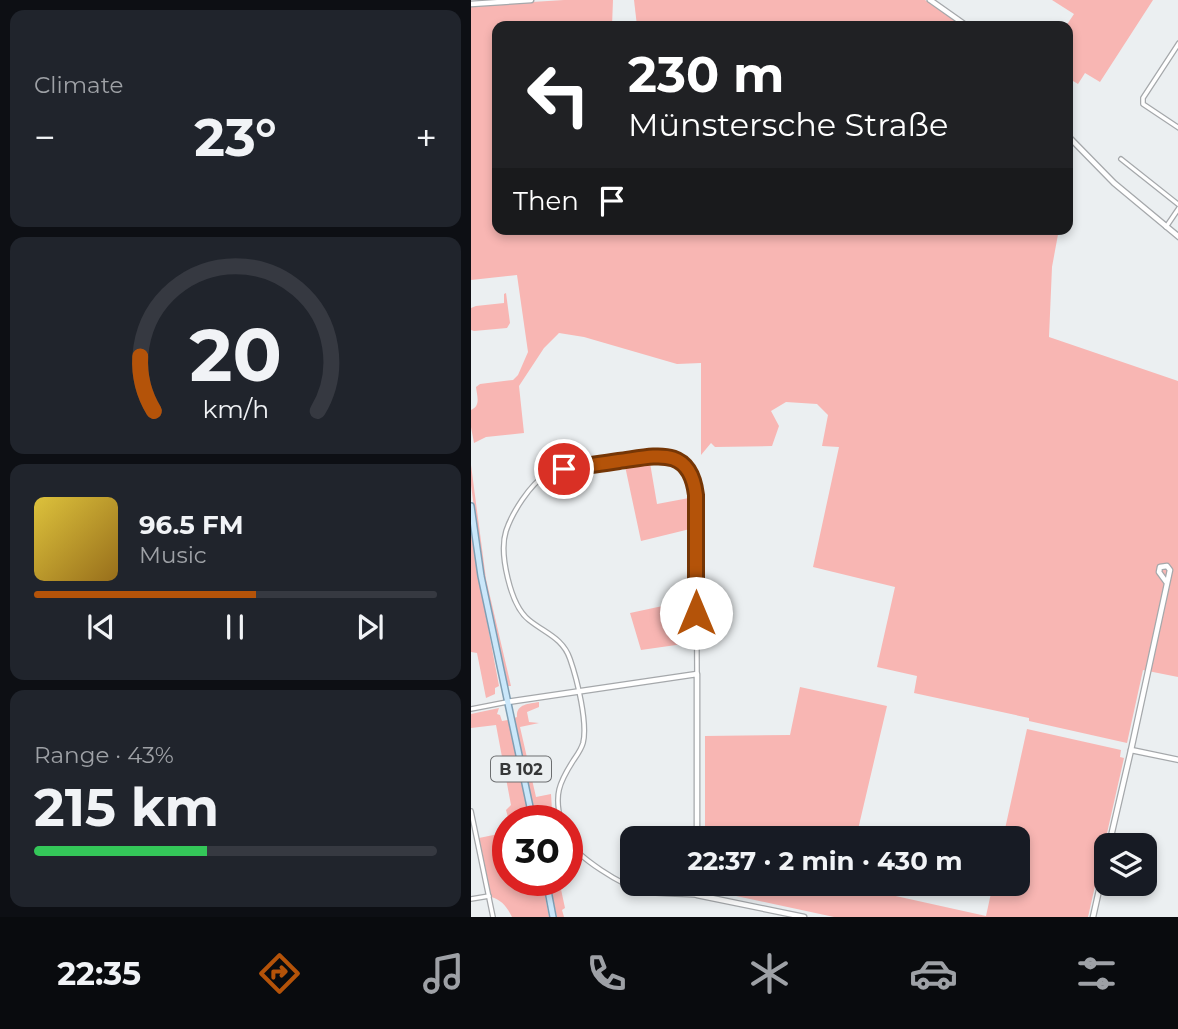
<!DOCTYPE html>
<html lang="en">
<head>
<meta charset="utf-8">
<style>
  :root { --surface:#171b24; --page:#20242c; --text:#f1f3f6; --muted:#9ea1a6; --line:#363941; --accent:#b45309 }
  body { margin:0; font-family:Montserrat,sans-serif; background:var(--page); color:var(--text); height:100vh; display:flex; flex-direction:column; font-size:26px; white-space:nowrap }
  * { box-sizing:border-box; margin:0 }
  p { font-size:23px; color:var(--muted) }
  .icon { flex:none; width:38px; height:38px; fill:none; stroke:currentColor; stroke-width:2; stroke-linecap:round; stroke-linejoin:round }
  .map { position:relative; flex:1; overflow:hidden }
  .side { display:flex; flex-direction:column; gap:10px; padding:10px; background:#0d0f14; width:471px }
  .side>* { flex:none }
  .hud { position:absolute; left:21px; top:21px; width:581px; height:214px; border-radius:14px; box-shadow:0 4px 10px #0003; background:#202124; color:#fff; overflow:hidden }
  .fabs { position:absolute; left:623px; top:833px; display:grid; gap:14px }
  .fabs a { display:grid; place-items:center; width:63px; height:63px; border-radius:14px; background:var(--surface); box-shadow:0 4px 10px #0003; font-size:35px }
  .speed { position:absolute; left:21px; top:805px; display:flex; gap:14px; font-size:35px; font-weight:700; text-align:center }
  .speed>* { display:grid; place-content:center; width:91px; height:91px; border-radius:50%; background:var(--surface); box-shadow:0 4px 10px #0003; line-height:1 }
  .speed .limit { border:10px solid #d22; background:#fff; color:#111 }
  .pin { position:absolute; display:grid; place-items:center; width:60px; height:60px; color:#fff; margin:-30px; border:4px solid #fff; border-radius:50%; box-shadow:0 2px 7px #0007 }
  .me { position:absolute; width:77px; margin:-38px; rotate:0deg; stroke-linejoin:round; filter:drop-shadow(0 0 5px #0008) }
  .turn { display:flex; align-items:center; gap:24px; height:147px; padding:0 21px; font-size:32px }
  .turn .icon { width:91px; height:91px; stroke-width:2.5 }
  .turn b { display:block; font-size:49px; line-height:60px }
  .then { display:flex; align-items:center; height:66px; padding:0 21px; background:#0003; gap:14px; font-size:26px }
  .big { font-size:52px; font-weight:700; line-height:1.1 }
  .side .card { flex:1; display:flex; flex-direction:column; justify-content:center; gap:10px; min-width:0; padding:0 24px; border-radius:14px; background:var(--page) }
  .side .dial { align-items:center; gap:0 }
  .dial svg { height:182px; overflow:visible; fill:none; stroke:var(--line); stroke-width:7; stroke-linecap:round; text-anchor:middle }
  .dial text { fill:var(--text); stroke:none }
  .song { display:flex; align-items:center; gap:21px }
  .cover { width:84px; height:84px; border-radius:10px; background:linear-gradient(135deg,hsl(50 70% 55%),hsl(40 70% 35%)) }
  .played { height:7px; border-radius:4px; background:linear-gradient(90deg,var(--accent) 55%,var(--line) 55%) }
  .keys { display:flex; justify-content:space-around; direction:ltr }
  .heat { display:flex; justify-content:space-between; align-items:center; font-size:38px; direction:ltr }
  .charge { height:10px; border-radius:5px; background:linear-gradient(90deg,#34c759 43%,var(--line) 0) }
  .trip { position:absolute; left:149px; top:826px; width:410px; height:70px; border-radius:14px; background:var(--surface); box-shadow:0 4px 10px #0003; font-weight:700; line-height:70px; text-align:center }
  .menu { display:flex; height:112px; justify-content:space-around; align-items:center; background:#090b0e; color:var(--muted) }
  .menu .icon { width:49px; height:49px }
  .menu .selected { color:var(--accent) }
  .menu b { font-size:32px; color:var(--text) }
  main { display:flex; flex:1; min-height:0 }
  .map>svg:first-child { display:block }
</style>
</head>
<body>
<main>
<section class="side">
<div class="card"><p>Climate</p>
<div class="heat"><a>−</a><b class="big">23°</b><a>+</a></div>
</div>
<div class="card dial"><svg viewBox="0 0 100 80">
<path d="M14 69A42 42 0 1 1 86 69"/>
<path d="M14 69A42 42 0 0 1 8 45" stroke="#b45309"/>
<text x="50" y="56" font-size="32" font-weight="700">20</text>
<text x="50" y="72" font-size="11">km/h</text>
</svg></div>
<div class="card">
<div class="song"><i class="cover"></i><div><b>96.5 FM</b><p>Music</p></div></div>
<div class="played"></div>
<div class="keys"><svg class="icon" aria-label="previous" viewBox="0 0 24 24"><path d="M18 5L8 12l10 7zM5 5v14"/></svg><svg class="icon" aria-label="pause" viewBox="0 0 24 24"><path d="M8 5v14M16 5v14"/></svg><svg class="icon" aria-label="next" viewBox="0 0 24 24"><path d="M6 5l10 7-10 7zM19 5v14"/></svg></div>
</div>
<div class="card"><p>Range · 43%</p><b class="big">215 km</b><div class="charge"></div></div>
</section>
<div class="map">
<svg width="708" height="917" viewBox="0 0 708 917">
  <rect width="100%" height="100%" fill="#ebeff1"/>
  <!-- green -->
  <g fill="#f8b6b3">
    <path d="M93 0H142L141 26H26V229H588L581 267 578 337 707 381V677L672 670 656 743 558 721V718L443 693 446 676 406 667 424 587 342 567 368 447 351 446 357 415 346 404 315 402 300 411 308 426 301 446 244 447 240 443 230 455V363L206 364 113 337 88 333 73 348 48 386 53 433 15 437 3 443 0 427V410C10 406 6 396 5 387L9 384 42 380 47 375 57 352 46 275 0 280V6Z"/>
    <polygon points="163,0 454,0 493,26 166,26"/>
    <polygon points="581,0 682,0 629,82 614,73 607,84 597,78 597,26 595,26 603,14"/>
    <polygon points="35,293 39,323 36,328 3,331 0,330 0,308 5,306 33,303 33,294"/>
    <polygon points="179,463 186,504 218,498 219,529 170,541 154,466"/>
    <polygon points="0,465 15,579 40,686 37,686 11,568 0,485"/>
    <polygon points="0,524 8,579 28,686 24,688 24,694 15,698 6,653 0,652"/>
    <polygon points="219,589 219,643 170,650 159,613 215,601 213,590"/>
    <polygon points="329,687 416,706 385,838 234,838 234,736 319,735"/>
    <path d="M68 702V707L56 712 58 722 68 723 49 727 65 797 80 794 81 810 83 821H65L43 718 46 717C45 704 57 704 68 702Z"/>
    <polygon points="28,708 26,714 29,715 31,721 37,720 59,821 38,821 35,810 40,805 25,725 0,728 0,714"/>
    <polygon points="556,729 650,750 649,757 653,758 617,917 363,917 233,889 233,884 375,884 375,885 515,916 522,884 546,884 546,838 532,838"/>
    <path d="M37 832V880H71L78 917H41C36 907 31 900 20 897L8 838Z"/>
    <polygon points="78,880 88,880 94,908 91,910 93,917 86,917"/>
  </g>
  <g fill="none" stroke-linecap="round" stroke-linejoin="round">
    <!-- minor casing -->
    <g stroke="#a5a8ab" stroke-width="6">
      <g id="minor">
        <polyline points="708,43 672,98 672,104 708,128"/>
        <polyline points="650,159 708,205"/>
        <polyline points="695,227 708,208"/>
        <polyline points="0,709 36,702"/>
        <polyline points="0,811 22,917"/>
        <path d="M90 821C83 795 88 783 102 761 106 755 110 750 112 743 117 723 106 679 99 659 92 638 74 633 58 620 39 605 28 553 35 531 41 513 59 484 75 475 92 465 118 465 137 463 153 461 169 457 185 456 191 456 199 457 206 460 220 467 223 480 225 495L226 674"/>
        <path d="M96 839C107 858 150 885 172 891 189 895 208 893 226 895"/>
        <polyline points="0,899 18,896"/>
      </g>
    </g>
    <!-- tertiary casing -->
    <g stroke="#a5a8ab" stroke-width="7">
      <g id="tertiary">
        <polyline points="459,0 496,26"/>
        <polyline points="0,4 60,0"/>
        <polyline points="597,136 643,183 708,237"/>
        <polyline points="36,702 226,674 226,838"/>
        <polyline points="660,750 699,570 696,566 689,567 688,572 696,583"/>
        <polyline points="638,845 660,750 708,760"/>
        <polyline points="226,884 226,895 333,917"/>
        <polyline points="622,917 635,859"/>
      </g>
    </g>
    <!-- primary casing -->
    <g stroke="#7f9fb4" stroke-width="8">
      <g id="primary">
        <polyline points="0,506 10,576 62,821"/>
        <polyline points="75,880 82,917"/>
      </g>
    </g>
    <!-- minor -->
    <use href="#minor" stroke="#fff" stroke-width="3.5"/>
    <!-- tertiary -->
    <use href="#tertiary" stroke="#fff" stroke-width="4.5"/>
    <!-- primary -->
    <use href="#primary" stroke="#cae7fa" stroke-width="5"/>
  </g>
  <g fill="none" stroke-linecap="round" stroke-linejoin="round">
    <!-- route casing -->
    <g stroke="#753606" stroke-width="18">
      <path id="route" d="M93 469C111 466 130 464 148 461 185 456 219 445 225 495V613"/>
    </g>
    <!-- route -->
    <use href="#route" stroke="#b45309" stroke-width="12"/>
  </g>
  <g text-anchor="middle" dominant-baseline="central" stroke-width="5" stroke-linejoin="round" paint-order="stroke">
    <!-- shield labels -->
    <rect fill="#ebeff1" stroke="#6c6e70" stroke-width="2" x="20" y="756.5" width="60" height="25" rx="5"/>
    <g font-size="16" font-weight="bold" fill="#363738">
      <text x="50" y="769">B 102</text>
    </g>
  </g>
</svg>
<div class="fabs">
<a><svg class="icon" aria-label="layers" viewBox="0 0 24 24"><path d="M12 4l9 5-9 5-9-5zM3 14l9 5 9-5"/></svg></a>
</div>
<div class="speed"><div class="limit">30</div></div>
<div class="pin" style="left:93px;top:469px;background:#d93025"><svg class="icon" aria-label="arrive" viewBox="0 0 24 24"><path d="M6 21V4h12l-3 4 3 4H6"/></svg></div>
<svg class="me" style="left:225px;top:613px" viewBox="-20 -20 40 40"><circle r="19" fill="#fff"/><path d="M0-13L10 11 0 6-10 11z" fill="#b45309"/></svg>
<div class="trip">22:37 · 2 min · 430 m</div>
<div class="hud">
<div class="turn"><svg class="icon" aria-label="left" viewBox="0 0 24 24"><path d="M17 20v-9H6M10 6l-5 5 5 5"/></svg><div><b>230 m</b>Münstersche Straße</div></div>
<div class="then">Then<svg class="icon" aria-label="arrive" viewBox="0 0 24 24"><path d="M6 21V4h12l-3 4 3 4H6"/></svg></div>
</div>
</div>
</main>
<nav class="menu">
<b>22:35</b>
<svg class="icon selected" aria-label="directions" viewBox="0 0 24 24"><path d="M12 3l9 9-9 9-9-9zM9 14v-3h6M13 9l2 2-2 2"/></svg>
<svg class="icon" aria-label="music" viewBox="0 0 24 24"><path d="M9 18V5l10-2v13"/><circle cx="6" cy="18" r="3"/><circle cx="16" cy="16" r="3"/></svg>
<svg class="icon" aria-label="phone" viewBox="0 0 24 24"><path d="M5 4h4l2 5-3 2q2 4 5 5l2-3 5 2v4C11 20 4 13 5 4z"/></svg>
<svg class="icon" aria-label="climate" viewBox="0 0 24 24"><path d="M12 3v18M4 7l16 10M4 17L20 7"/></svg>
<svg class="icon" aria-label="car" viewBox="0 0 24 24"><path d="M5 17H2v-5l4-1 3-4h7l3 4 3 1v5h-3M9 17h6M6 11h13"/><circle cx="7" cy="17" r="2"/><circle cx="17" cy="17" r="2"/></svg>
<svg class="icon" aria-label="filters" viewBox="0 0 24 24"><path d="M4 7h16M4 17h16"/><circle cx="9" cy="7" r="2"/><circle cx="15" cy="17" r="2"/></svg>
</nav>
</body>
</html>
